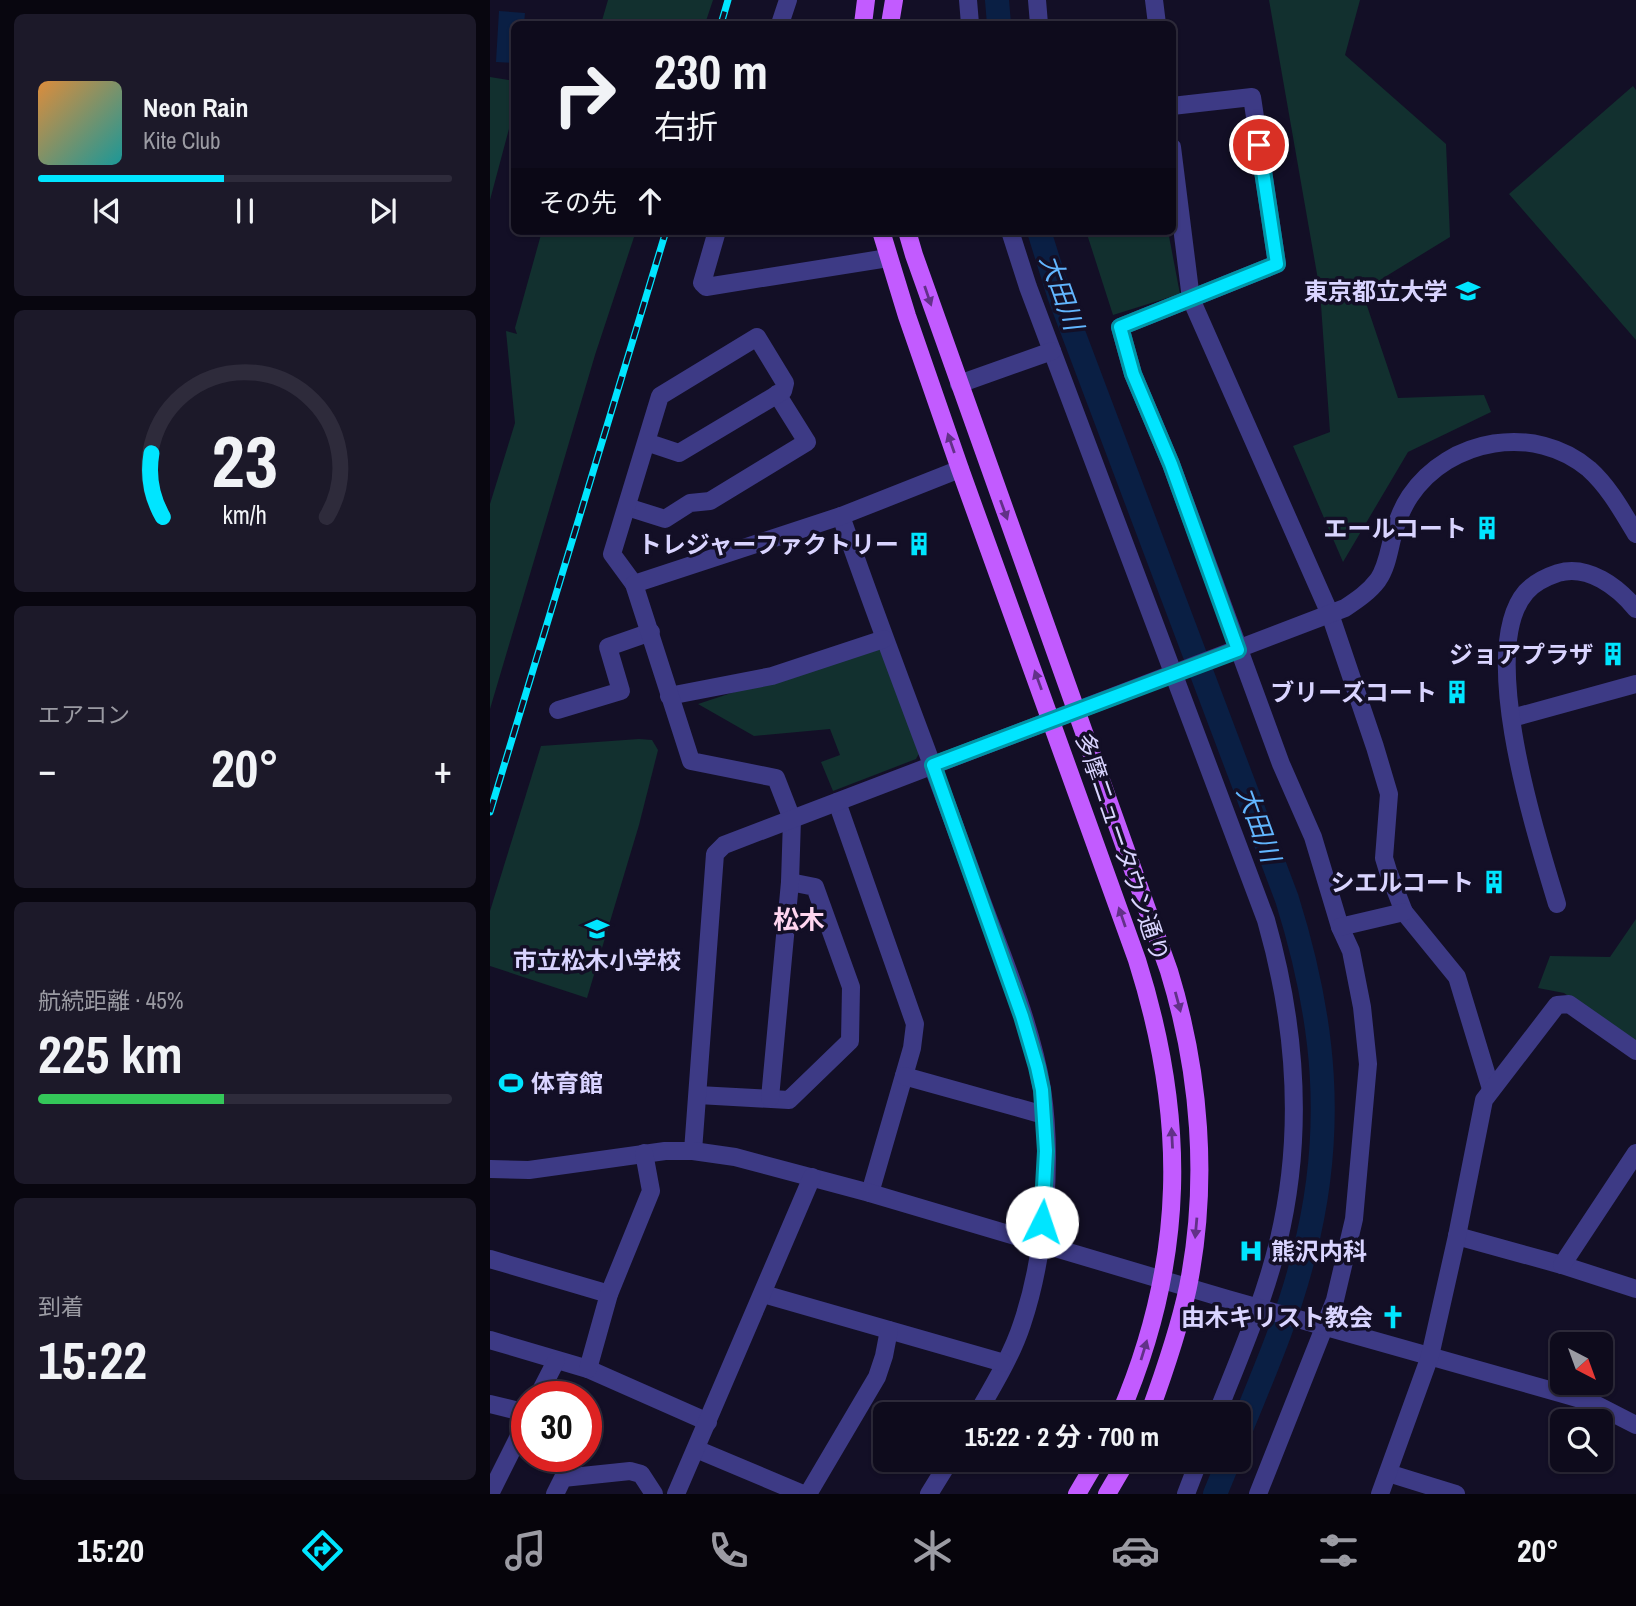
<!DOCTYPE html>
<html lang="ja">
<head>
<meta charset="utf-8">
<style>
  :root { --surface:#0e0b1c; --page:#1c1929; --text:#f1f3f6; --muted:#9b9ba3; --line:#2e2b3b; --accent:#00e5ff }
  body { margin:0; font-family:"Archivo Narrow","Noto Sans JP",sans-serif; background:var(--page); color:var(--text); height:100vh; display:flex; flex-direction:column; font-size:26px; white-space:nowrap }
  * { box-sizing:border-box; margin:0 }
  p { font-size:23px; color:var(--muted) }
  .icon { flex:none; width:38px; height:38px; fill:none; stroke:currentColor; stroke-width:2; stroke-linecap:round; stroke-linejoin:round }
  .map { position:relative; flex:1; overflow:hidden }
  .panel { display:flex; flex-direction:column; gap:14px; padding:14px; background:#08060f; width:490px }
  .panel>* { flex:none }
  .guide { position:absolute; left:21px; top:21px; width:665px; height:214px; border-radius:10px; box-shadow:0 2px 5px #0004,0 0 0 2px var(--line); background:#0e0b1c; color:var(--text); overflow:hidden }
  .needle { width:46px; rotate:139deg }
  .tools { position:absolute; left:1060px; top:1332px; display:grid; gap:14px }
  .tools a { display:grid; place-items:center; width:63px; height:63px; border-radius:10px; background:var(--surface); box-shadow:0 2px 5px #0004,0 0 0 2px var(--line); font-size:35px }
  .speed { position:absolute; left:21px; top:1381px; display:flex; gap:14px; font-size:35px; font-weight:700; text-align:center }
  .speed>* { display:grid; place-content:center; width:91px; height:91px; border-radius:50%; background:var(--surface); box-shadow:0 2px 5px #0004,0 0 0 2px var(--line); line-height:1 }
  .speed .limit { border:10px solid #d22; background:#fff; color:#111 }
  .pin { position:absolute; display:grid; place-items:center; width:60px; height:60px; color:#fff; margin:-30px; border:4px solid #fff; border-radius:50%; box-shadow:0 2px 7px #0007 }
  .me { position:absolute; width:77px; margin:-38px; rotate:4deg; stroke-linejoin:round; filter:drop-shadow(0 0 5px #0008) }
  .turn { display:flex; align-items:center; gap:24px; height:147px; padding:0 28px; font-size:32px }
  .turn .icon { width:91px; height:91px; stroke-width:2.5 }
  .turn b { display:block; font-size:49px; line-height:60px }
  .then { display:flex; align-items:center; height:66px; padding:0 28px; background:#0003; gap:14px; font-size:26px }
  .big { font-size:52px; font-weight:700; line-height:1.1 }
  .panel .card { flex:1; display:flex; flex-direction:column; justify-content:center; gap:10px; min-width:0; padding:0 24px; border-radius:10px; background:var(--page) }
  .panel .dial { align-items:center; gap:0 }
  .dial svg { height:182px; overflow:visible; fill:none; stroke:var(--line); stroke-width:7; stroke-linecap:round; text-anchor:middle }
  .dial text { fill:var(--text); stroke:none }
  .song { display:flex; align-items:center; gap:21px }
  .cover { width:84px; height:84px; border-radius:10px; background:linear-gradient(135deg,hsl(30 70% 55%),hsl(180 70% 35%)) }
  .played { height:7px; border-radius:4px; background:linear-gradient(90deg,var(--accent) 45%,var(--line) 45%) }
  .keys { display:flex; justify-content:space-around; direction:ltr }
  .heat { display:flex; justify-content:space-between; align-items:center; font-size:38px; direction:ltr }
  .charge { height:10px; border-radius:5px; background:linear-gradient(90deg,#34c759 45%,var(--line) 0) }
  .trip { position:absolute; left:383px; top:1402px; width:378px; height:70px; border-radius:10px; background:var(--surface); box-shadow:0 2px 5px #0004,0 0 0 2px var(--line); font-weight:700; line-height:70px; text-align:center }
  .dock { display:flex; height:112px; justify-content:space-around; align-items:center; background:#06040b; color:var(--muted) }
  .dock .icon { width:49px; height:49px }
  .dock .active { color:var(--accent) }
  .dock b { font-size:32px; color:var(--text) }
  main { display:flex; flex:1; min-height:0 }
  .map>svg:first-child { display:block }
</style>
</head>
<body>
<main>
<section class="panel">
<div class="card">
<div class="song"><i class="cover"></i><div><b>Neon Rain</b><p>Kite Club</p></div></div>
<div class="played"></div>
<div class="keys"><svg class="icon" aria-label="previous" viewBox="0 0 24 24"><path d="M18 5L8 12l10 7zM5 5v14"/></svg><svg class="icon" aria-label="pause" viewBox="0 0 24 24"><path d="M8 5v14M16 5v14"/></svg><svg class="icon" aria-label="next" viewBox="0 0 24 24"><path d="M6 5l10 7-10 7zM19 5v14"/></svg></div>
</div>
<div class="card dial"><svg viewBox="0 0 100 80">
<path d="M14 69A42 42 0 1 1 86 69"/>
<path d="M14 69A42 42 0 0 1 9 41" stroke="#00e5ff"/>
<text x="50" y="56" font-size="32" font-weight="700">23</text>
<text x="50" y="72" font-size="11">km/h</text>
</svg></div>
<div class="card"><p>エアコン</p>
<div class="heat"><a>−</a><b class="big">20°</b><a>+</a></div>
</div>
<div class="card"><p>航続距離 · 45%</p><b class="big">225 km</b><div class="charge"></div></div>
<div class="card"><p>到着</p><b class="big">15:22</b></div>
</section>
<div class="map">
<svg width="1146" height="1494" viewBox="0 0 1146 1494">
  <rect width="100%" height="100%" fill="#130f26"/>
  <!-- green -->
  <g fill="#12302f">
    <polygon points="118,0 223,0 215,24 111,24"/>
    <polygon points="779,0 870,0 855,55 956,144 960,237 872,291 908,398 994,395 1001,412 918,452 853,562 803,446 840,432 830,291"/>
    <polygon points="0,77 24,81 24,110 0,200"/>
    <polygon points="1143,86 1146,90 1146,340 1019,194"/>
    <polygon points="52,231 146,231 105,355 0,709 0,504 25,423 16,331 27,334 25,328"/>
    <polygon points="596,231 678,231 690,294 623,315"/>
    <polygon points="390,644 431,750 426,759 343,791 331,762 350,755 340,729 264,736 208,704"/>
    <polygon points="149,739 162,740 168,750 149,825 97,998 0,966 0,911 51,746"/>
    <polygon points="1146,919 1146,1042 1074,993 1048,988 1060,956 1120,957"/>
  </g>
  <!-- water -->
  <polygon fill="#0a1f44" points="9,11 35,13 34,24 24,24 24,63 6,62"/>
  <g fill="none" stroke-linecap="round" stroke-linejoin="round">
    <!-- river -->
    <g stroke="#0a1f44" stroke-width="24">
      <polyline points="507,0 509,24"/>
      <path d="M549 231 569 295 797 899C835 1020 846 1130 814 1254 799 1316 773 1375 749 1434"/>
      <polyline points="725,1494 739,1460"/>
    </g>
    <!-- minor -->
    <g stroke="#3d3a85" stroke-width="18">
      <polyline points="478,0 480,24"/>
      <polyline points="547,0 549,24"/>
      <polyline points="664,0 667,24"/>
      <polyline points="290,24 298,0"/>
      <polyline points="682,106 762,97 787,264 630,327 643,374 681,464 791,764 823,837 850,927 861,951 872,1007 878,1064 864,1219 845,1300 768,1494"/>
      <polyline points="682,147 701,299 840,614 885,747 899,794 894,858 898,871 914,912 967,977 1001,1089"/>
      <polyline points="227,231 212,283 216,287 398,258"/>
      <path d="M520 231 538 287 776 920C806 1025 814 1136 788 1243 774 1301 749 1358 727 1414"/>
      <polyline points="469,384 562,351"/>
      <polyline points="137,507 175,519 200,503 220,501 317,442 287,394"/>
      <path d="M351 516C392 635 438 751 480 868 504 938 540 1016 552 1089 563 1160 555 1256 532 1324 522 1355 503 1386 487 1414"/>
      <polyline points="144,584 122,554 170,396 267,337 295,383 293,391 189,453 156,442"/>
      <polyline points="179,696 282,676 394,639"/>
      <polyline points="68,710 131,691 118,647 161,632"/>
      <polyline points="1022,718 1146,684"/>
      <polyline points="347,802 425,1024 422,1048 380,1193"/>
      <path d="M1067 904C1047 837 986 650 1036 592 1044 583 1056 577 1068 573 1098 564 1128 587 1146 609"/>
      <polyline points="850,927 914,912"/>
      <polyline points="414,1076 554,1115"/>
      <polyline points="208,1095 299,1100 360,1041 361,987 325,887 300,882"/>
      <polyline points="280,1098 300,882 302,819 286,778 201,761 144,584 351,516 470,469"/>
      <path d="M203 1151 225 854 234 845 855 608C867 600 879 592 888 580 897 567 899 550 903 535 907 521 912 508 920 496 959 438 1045 423 1099 469 1119 487 1132 511 1146 534"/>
      <polyline points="0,1169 39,1170 175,1151 203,1151 245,1157 380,1193 737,1299 1077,1395 1101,1402 1146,1425"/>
      <polyline points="967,1236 1072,1265 1146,1289"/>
      <polyline points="0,1259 119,1294"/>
      <polyline points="1072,1265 1146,1153"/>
      <polyline points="273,1294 514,1363"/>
      <polyline points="0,1340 98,1369 218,1422"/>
      <polyline points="98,1369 119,1294 161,1191 154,1153"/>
      <polyline points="48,1396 66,1361"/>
      <polyline points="0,1404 37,1413"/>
      <polyline points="206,1449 313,1494"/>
      <polyline points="898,1473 966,1494"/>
      <polyline points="0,1494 37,1420"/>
      <polyline points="65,1494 73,1478 140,1471 151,1474 164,1494"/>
      <polyline points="186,1494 322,1177"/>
      <polyline points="318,1494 387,1377 394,1356 399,1330"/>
      <polyline points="439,1494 460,1460"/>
      <polyline points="696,1494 709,1460"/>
      <polyline points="890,1494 940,1356 967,1236 994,1100 1067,1005 1079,1004 1146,1051"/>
    </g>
    <!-- major -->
    <g stroke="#c25bff" stroke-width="18">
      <polyline points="373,24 376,0"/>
      <polyline points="400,24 404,0"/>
      <path d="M391 231 417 316 470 469 647 960C697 1118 696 1260 630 1414"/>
      <path d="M417 231 424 255 679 971C710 1072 719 1182 698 1287 689 1330 674 1373 659 1414"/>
      <polyline points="587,1494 607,1460"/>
      <polyline points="617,1494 637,1460"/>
    </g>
    <!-- rail casing -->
    <g stroke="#00e5ff" stroke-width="7">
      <g id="rail">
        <polyline points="231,24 238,0"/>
        <polyline points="0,812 176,231"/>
      </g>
    </g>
    <!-- rail -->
    <use href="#rail" stroke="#130f26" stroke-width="4.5" stroke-dasharray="13" stroke-linecap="butt"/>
  </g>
  <!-- one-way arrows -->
  <defs><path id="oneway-solid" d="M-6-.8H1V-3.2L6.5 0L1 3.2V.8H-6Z" transform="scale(1.75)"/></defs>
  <g fill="#623188">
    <use href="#oneway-solid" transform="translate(438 296) rotate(71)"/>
    <use href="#oneway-solid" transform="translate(461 443) rotate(-109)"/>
    <use href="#oneway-solid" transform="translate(514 510) rotate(70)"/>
    <use href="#oneway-solid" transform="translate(548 680) rotate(-110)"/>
    <use href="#oneway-solid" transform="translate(632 917) rotate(-109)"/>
    <use href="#oneway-solid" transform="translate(688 1002) rotate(75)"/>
    <use href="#oneway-solid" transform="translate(682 1138) rotate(-93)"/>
    <use href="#oneway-solid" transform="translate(706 1228) rotate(95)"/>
    <use href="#oneway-solid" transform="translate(654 1350) rotate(-73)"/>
  </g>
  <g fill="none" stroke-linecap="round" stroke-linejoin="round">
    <!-- route casing -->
    <g stroke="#0095a6" stroke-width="18">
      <polyline id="route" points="552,1222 556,1151 552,1090 547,1067 532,1016 443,765 748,650 681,464 643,374 630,327 787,264 769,145"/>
    </g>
    <!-- route -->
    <use href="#route" stroke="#00e5ff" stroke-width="12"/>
  </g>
  <!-- icons -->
  <defs>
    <g id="university-bare" transform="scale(1.89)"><path d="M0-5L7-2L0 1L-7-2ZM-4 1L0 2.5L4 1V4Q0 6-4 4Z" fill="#00e5ff" stroke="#130f26" stroke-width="2.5" paint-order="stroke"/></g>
    <g id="building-bare" transform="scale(1.89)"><path d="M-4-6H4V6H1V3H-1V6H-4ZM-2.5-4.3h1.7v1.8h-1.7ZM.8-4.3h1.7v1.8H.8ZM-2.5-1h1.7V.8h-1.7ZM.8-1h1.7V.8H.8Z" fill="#00e5ff" stroke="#130f26" stroke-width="2.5" paint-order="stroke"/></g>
    <g id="school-bare" transform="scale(1.89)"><path d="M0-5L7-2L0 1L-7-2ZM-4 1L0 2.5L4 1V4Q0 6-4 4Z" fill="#00e5ff" stroke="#130f26" stroke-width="2.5" paint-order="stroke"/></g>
    <g id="stadium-bare" transform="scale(1.89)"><path d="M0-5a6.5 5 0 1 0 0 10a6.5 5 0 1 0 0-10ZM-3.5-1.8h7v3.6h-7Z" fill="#00e5ff" stroke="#130f26" stroke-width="2.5" paint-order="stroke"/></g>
    <g id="hospital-bare" transform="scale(1.89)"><path d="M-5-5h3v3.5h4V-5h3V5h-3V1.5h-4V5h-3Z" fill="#00e5ff" stroke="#130f26" stroke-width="2.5" paint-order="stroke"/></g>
    <g id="church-bare" transform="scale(1.89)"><path d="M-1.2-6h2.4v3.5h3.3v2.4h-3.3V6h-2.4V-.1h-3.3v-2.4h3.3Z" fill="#00e5ff" stroke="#130f26" stroke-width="2.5" paint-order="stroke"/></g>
  </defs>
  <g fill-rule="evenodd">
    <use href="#university-bare" x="978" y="291"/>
    <use href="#building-bare" x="997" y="528"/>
    <use href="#building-bare" x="429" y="544"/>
    <use href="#building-bare" x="1123" y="654"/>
    <use href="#building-bare" x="967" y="692"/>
    <use href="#building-bare" x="1004" y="882"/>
    <use href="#school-bare" x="107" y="929"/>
    <use href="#stadium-bare" x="21" y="1083"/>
    <use href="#hospital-bare" x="761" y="1251"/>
    <use href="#church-bare" x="903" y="1317"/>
  </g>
  <g text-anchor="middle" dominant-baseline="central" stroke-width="7" stroke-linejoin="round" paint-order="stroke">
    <!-- poi labels -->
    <g font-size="24" font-weight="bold" fill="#d9d4ff" stroke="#130f26" text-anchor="end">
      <text x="958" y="291">東京都立大学</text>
      <text x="977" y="528">エールコート</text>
      <text x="409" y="544">トレジャーファクトリー</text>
      <text x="1103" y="654">ジョアプラザ</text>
      <text x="947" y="692">ブリーズコート</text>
      <text x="984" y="882">シエルコート</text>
      <text x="107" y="960" text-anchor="middle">市立松木小学校</text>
      <text x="41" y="1083" text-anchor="start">体育館</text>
      <text x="781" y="1251" text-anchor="start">熊沢内科</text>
      <text x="883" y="1317">由木キリスト教会</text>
    </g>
    <!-- street labels -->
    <g font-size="24" fill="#d9d4ff" stroke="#130f26">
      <text transform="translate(633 847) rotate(71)">多摩ニュータウン通り</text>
    </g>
    <!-- water labels -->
    <g font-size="26" font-style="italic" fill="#62b6ff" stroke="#130f26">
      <text transform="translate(572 292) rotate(70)">大田川</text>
      <text transform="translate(769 824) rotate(70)">大田川</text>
    </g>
    <!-- neighbourhood labels -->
    <g font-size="26" font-weight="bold" fill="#ffd6f0" stroke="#130f26">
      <text x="309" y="919">松木</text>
    </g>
  </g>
</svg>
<div class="tools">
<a><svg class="needle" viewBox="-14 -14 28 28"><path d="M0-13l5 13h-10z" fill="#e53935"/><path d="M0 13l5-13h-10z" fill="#9b9ba3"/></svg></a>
<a><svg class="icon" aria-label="search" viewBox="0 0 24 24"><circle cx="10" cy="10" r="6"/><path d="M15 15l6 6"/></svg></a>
</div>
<div class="speed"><div class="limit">30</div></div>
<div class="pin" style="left:769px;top:145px;background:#d93025"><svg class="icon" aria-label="arrive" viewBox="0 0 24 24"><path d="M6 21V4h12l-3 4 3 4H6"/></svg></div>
<svg class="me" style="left:552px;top:1222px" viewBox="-20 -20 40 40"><circle r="19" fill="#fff"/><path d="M0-13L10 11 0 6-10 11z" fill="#00e5ff"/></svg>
<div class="trip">15:22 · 2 分 · 700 m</div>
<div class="guide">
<div class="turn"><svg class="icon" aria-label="right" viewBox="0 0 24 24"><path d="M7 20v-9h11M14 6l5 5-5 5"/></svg><div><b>230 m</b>右折</div></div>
<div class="then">その先<svg class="icon" aria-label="ahead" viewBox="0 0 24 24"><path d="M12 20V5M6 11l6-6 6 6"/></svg></div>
</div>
</div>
</main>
<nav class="dock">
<b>15:20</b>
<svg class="icon active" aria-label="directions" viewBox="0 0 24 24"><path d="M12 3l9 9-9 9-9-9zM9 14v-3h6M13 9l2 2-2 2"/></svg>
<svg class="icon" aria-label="music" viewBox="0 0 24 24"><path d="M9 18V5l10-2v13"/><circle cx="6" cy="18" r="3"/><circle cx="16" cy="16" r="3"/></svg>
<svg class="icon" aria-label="phone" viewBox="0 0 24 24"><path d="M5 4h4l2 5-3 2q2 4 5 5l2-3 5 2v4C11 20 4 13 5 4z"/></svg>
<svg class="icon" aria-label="climate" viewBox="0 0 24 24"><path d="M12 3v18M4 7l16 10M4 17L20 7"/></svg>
<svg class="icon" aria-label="car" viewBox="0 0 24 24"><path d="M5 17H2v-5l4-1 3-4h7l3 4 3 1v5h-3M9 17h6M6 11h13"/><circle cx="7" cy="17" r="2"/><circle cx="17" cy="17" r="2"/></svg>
<svg class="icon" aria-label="filters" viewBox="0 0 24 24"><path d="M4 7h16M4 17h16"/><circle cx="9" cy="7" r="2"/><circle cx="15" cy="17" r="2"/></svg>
<b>20°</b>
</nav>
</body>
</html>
